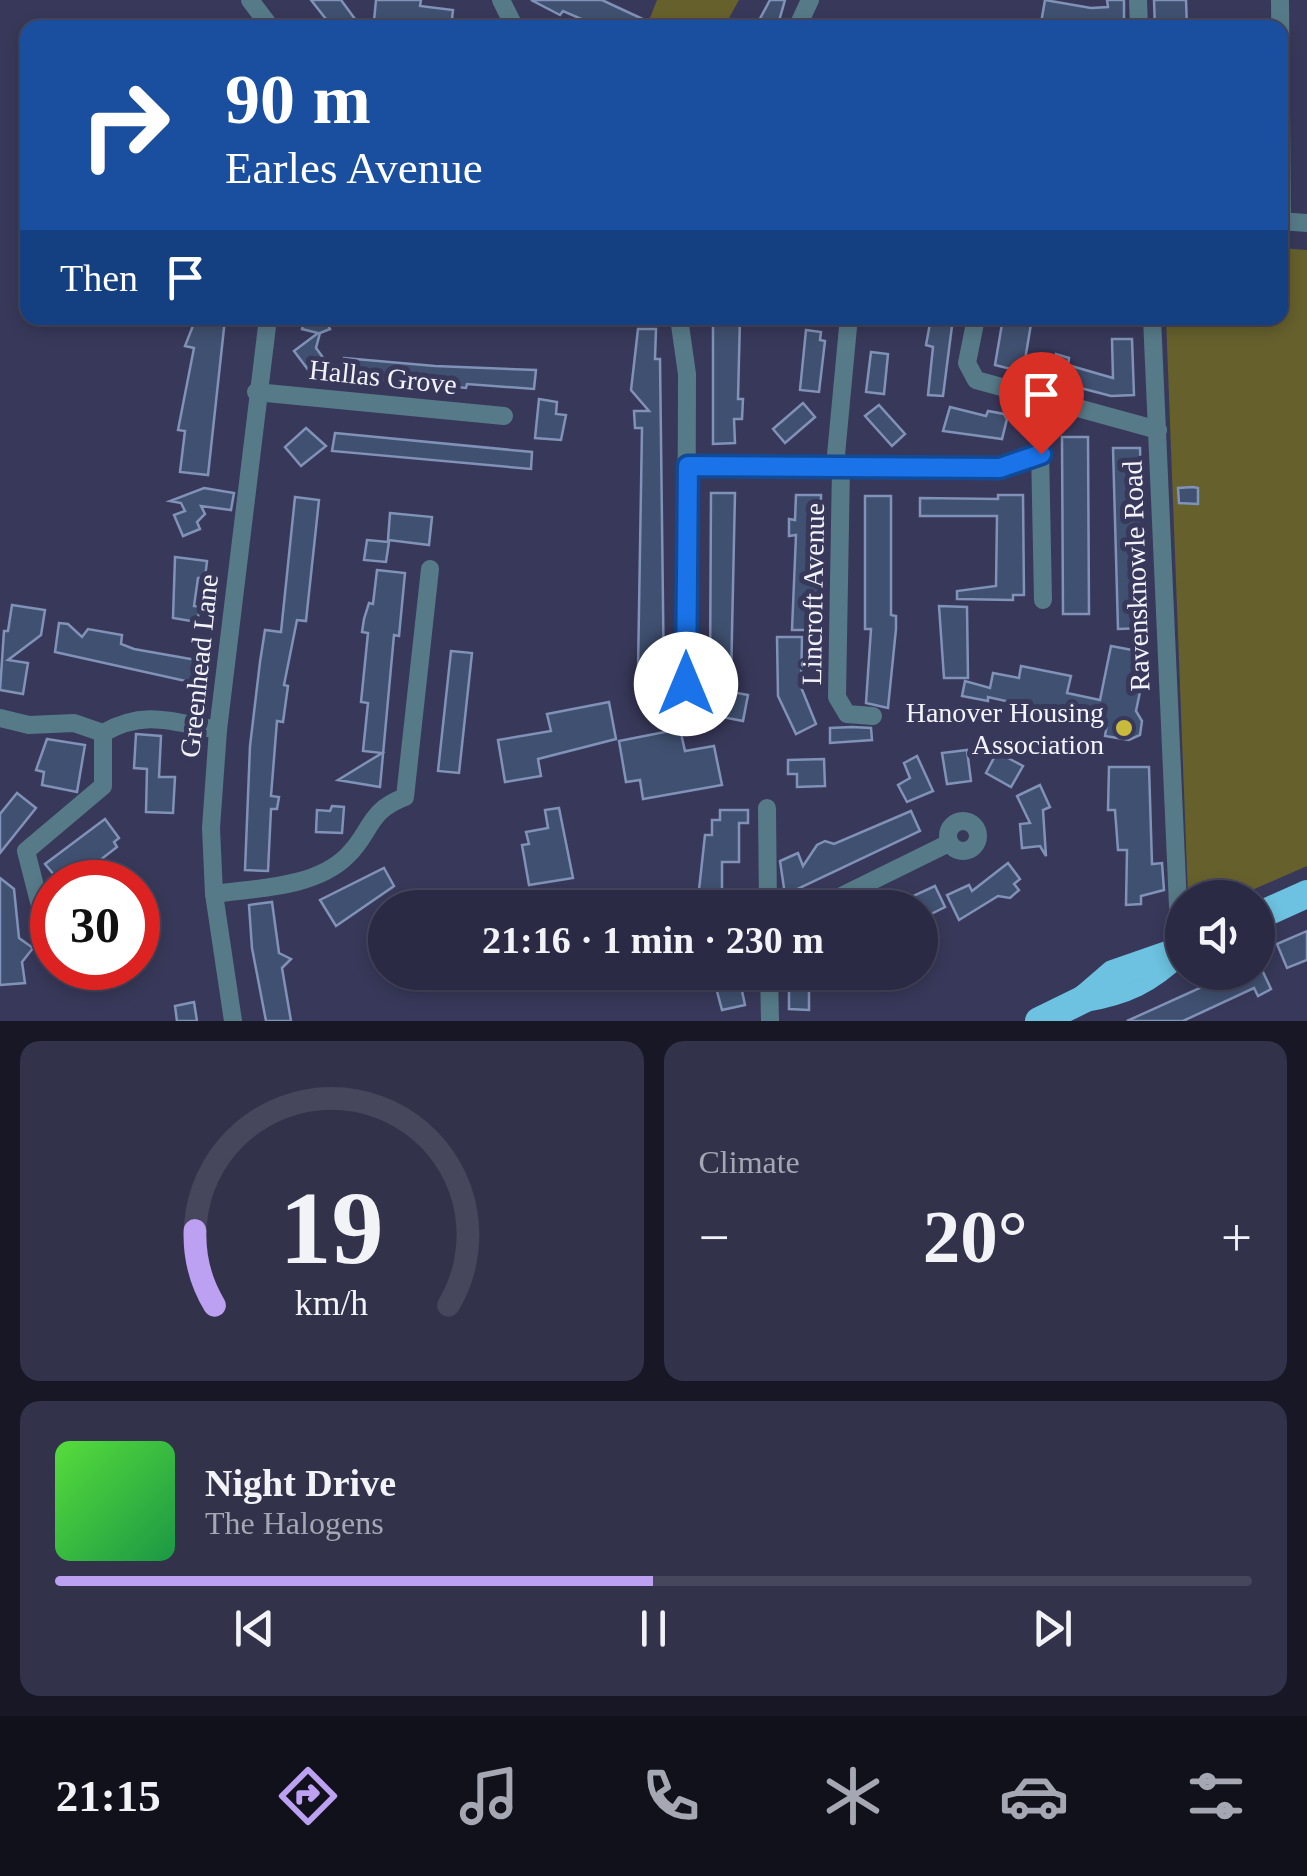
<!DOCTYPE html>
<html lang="en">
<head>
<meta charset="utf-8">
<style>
  :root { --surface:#2a2a44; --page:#32324b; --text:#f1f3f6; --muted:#a5a7b2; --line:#46465d; --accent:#bca0f2 }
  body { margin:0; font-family:"Times New Roman",serif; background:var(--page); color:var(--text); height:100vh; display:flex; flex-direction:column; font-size:38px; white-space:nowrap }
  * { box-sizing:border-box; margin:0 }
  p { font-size:32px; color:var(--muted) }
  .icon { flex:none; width:55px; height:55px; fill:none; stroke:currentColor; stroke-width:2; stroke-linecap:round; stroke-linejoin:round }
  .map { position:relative; height:1021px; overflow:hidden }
  .panel { display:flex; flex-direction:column; gap:20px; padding:20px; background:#171725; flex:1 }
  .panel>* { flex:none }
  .hud { position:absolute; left:20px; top:20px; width:1268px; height:305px; border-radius:20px; box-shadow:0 5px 15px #0003,0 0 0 2px var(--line); background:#1a4fa0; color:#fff; overflow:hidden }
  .tools { position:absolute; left:1165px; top:880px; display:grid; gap:20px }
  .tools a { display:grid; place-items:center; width:110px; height:110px; border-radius:50%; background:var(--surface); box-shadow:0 5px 15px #0003,0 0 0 2px var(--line); font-size:50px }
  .speed { position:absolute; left:30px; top:860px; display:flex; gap:20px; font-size:50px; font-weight:700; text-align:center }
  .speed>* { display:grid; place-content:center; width:130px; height:130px; border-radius:50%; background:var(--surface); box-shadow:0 5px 15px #0003,0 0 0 2px var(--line); line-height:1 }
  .speed .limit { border:15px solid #d22; background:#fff; color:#111 }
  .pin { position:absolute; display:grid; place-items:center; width:85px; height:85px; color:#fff; margin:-102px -42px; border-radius:50% 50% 50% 0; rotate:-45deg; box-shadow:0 0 10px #0007 }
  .pin .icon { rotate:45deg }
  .me { position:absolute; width:110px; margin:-55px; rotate:0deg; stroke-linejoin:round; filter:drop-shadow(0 0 8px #0008) }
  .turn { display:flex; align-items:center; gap:35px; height:210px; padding:0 40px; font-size:45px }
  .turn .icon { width:130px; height:130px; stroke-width:2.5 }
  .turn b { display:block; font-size:70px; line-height:85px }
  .then { display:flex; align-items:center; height:95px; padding:0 40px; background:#0003; gap:20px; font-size:38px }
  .big { font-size:75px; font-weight:600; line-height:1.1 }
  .panel .tile { flex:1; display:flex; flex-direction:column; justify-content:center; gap:15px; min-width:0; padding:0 35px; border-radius:20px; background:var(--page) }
  .panel .dial { align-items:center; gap:0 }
  .dial svg { height:260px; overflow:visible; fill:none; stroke:var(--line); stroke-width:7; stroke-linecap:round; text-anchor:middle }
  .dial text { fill:var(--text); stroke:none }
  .song { display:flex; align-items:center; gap:30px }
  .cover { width:120px; height:120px; border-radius:15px; background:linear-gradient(135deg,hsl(110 70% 55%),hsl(140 70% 35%)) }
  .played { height:10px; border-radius:5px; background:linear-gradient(90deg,var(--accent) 50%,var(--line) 50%) }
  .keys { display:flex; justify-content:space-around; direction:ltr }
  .heat { display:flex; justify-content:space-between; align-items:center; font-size:55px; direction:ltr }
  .panel .tiles { flex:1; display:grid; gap:20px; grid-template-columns:1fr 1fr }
  .tile:last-child { grid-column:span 2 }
  .trip { position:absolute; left:368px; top:890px; width:570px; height:100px; border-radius:50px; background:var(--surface); box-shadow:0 5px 15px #0003,0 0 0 2px var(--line); font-weight:600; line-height:100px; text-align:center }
  .tabs { display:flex; height:160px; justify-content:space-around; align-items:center; background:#11111b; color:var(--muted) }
  .tabs .icon { width:70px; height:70px }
  .tabs .active { color:var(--accent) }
  .tabs b { font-size:45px; color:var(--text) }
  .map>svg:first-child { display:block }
</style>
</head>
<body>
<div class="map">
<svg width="1307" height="1021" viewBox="0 0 1307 1021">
  <rect width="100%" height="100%" fill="#38385a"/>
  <!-- green -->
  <g fill="#65602c">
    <polygon points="657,0 739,0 724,27 646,28"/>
    <polygon points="1280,248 1307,250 1307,866 1236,897 1188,897 1166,318 1280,318"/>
  </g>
  <!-- building -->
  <g fill="#3f5070" stroke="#8092b7" stroke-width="2.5">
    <polygon points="311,0 341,0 355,19 343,28 333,28"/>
    <polygon points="376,0 421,0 420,6 453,10 451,28 374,21"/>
    <polygon points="531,0 602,0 662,28 602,28 563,11 560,15"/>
    <polygon points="770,0 785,0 777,28 755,28"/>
    <polygon points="1045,0 1091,8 1108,7 1107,0 1124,0 1124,28 1041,23"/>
    <polygon points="1154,0 1186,0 1187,28 1155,28"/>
    <polygon points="196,318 225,319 208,475 180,472 185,431 178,430 194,348 185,346"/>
    <polygon points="305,318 324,318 330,329 320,333 316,348 327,363 312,375 294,351 318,333 302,329"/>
    <polygon points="713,318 740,318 738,399 743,399 742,419 734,419 735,443 713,444"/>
    <polygon points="931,318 953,318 943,396 928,395 933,347 926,345"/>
    <polygon points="1003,318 1032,318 1023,372 995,365"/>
    <polygon points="638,329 656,329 655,359 660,359 664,686 642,686 642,670 638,670 642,428 635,428 634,411 649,411 631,390"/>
    <polygon points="806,330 821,332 820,340 825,341 819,392 800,390"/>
    <polygon points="1112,339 1132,339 1134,395 1111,396 1050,380 1056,354 1069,358 1068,365 1113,378"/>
    <polygon points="871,352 888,354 884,394 866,392"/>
    <polygon points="344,358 435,366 536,370 534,389 467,384 466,388 341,376"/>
    <polygon points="539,399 557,402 556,414 566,415 561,440 535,438"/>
    <polygon points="803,403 815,417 785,443 773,429"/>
    <polygon points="879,405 905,434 892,446 865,416"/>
    <polygon points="950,407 986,416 988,411 1004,414 1007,419 1002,439 943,431"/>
    <polygon points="306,428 326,446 301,466 285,447"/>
    <polygon points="335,433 532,452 531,469 332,451"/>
    <polygon points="1062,437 1088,437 1089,614 1063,614"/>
    <polygon points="1113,448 1140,448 1145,628 1118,629"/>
    <polygon points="1193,487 1198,488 1198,504 1179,503 1178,488"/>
    <polygon points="204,488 234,493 231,510 201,506 205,514 197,522 200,529 183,536 174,515 185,511 181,503 170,501"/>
    <polygon points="711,493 735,493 731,679 710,679"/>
    <polygon points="796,495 821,495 821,630 792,630 796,535 789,536 789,519 795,520"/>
    <polygon points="998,495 1023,495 1024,595 1013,595 1013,600 957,599 957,591 996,586 997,516 920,516 920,498 998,499"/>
    <polygon points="865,496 891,496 891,615 896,616 896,629 888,708 866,703 871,629 865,629"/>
    <polygon points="295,497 319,500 306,621 297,620 284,685 288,686 283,722 277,721 271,796 279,797 277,809 271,809 268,871 245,870 250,746 260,662 265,630 281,632"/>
    <polygon points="390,513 432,517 429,545 388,540"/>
    <polygon points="367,540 389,542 386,562 364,560"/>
    <polygon points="175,557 207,561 205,578 198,578 194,606 200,607 197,622 173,618"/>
    <polygon points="377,570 405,573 399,636 394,635 380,787 338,780 382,753 363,751 368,703 361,702 368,633 362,632 364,619 369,603 373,604"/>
    <polygon points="12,605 45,610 41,635 8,660 28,663 23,694 0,690 4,631 8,631"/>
    <polygon points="939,606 967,607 968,678 944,678"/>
    <polygon points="59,623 68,624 82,637 88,629 122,635 121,644 134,649 202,661 199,684 55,652"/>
    <polygon points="777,637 802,637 801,687 816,724 796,734 778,696"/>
    <polygon points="1111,646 1148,653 1136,711 1142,721 1140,735 1129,740 1105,736 1107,724 988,697 988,701 962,696 965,681 990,688 993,673 1019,678 1021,666 1071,676 1067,693 1100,700"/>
    <polygon points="451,651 472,653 459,773 438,771"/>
    <polygon points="727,691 748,695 743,721 722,717"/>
    <polygon points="609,702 616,739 538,759 541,776 505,782 498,740 551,731 547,714"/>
    <polygon points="852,727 871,728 872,740 830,743 830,728"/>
    <polygon points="680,729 685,751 714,746 722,785 643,799 640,780 626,782 619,741"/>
    <polygon points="136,734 161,736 159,777 175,777 173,813 146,812 147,769 134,768"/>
    <polygon points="47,739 85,745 77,792 42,785 44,772 36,770"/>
    <polygon points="967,750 971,781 947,784 942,753"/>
    <polygon points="997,752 1023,766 1011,787 986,773"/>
    <polygon points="917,756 933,791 907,802 898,785 910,778 904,763"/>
    <polygon points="824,759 825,786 797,787 797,774 788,774 788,760"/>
    <polygon points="1109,767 1149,767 1152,864 1162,863 1164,890 1141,896 1141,904 1126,905 1127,850 1118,850 1115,810 1108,810"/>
    <polygon points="1040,785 1050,807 1043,810 1046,856 1040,846 1022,848 1020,824 1030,823 1017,796"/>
    <polygon points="17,793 36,808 0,853 0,814"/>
    <polygon points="332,806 344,807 342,833 316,832 317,810 330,811"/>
    <polygon points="559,808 573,878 529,885 522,845 529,844 526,832 548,828 545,810"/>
    <polygon points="720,810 748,810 748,823 739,823 739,862 722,862 722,908 697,908 705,835 712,835 712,820 720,820"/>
    <polygon points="911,811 920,831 785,895 780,861 798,853 803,866 817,845 825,841 834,844"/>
    <polygon points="105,819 119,838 114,842 117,847 72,882 68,876 60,882 45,864"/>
    <polygon points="1008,863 1020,879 1014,884 1019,890 1010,898 998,896 959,920 947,895 969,885 972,891"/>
    <polygon points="384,868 394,886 336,926 320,900"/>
    <polygon points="0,878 14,889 19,938 33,948 22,962 25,983 0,985"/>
    <polygon points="935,886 945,907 923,918 913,896"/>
    <polygon points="272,902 279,953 291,959 282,968 291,1021 266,1021 252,948 249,905"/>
    <polygon points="1307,931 1307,960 1287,968 1277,944"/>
    <polygon points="722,972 738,972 745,1005 722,1010 714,980 723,977"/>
    <polygon points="1235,972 1263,972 1271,989 1258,996 1254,988 1183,1021 1127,1021"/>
    <polygon points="789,986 809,986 809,1010 789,1009"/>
    <polygon points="194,1002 197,1021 177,1021 175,1006"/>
  </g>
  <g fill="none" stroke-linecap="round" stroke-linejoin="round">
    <!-- minor -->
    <g stroke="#577a88" stroke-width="18">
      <polyline points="250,0 271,28"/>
      <polyline points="501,0 515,28"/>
      <polyline points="1138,0 1139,28"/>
      <polyline points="1280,0 1282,221"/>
      <polyline points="797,28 810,0"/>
      <polyline points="1280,221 1307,223"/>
      <polyline points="679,318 687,374 686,684"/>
      <polyline points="976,318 967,363 976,380 1158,430"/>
      <polyline points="1152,318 1180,951"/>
      <polyline points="848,327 836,455 841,467 837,697 847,714 873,716"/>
      <polyline points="256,392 504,416"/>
      <polyline points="1039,399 1043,600"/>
      <polyline points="688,466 1000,468 1041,454"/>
      <path d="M0 718 29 725 74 723 103 733C145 709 173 722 218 730"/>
      <polyline points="767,808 768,908"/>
      <circle cx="963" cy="836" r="15"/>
      <path d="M214 894C256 888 315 888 347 856 372 832 367 811 405 797L430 569"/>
      <polyline points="817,908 949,843"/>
      <polyline points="52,933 47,933 26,851 103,786 103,733"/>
      <polyline points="769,972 770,1021"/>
      <polyline points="233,1021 214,894 211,828 218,730 268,318"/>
    </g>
    <!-- trunk -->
    <g stroke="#6cc2e0" stroke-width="28">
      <polyline points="1258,916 1307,894"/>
      <path d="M1085 998C1125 991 1149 980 1178 952"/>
      <polyline points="1039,1021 1084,999 1113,974 1182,950"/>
    </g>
  </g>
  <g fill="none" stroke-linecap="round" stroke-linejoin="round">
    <!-- route casing -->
    <g stroke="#114b97" stroke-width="25">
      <polyline id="route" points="686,684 688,466 1000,468 1041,454"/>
    </g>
    <!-- route -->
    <use href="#route" stroke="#1a73e8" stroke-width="18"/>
  </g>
  <!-- markers -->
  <circle fill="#c8bb3b" stroke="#38385a" stroke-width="4" cx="1124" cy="728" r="10"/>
  <g text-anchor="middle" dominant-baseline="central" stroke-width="10" stroke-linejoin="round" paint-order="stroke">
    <!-- street labels -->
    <g font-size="28" fill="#f2f3fb" stroke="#38385a">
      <text transform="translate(383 377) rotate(6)">Hallas Grove</text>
      <text transform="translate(1136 576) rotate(-92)">Ravensknowle Road</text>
      <text transform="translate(813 594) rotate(-89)">Lincroft Avenue</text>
      <text transform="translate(199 666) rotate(-84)">Greenhead Lane</text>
    </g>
    <!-- poi labels -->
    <g font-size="28" fill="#f2f3fb" stroke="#38385a" text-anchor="end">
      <text x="1104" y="712">Hanover Housing<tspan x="1104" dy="32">Association</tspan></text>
    </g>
  </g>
</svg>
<div class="tools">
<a><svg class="icon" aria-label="sound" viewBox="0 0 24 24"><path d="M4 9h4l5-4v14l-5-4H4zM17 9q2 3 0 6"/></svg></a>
</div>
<div class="speed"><div class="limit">30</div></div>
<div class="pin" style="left:1041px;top:454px;background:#d93025"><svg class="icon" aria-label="arrive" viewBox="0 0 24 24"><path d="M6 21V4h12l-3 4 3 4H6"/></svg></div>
<svg class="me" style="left:686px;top:684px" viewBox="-20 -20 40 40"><circle r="19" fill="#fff"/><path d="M0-13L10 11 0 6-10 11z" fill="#1a73e8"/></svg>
<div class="trip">21:16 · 1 min · 230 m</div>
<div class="hud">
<div class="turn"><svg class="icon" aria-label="right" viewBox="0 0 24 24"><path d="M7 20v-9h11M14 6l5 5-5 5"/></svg><div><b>90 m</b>Earles Avenue</div></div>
<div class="then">Then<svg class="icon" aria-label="arrive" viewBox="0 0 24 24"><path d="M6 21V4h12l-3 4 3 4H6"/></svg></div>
</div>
</div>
<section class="panel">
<div class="tiles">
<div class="tile dial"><svg viewBox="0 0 100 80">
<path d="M14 69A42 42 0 1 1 86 69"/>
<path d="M14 69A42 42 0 0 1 8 46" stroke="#bca0f2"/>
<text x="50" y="56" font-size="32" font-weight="700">19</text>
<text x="50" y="72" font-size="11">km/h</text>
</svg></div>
<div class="tile"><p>Climate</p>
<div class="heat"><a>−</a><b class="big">20°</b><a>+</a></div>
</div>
<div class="tile">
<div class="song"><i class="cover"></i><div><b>Night Drive</b><p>The Halogens</p></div></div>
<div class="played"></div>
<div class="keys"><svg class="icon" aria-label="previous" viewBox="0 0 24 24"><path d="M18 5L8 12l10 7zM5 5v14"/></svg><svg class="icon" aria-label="pause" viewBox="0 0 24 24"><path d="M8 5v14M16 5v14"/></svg><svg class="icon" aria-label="next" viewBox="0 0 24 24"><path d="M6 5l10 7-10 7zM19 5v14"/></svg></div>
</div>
</div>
</section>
<nav class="tabs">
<b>21:15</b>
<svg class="icon active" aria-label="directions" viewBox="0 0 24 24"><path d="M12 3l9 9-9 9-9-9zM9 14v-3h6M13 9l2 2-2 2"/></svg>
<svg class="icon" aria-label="music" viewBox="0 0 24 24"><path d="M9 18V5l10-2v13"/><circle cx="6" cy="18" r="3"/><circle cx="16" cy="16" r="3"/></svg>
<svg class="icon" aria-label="phone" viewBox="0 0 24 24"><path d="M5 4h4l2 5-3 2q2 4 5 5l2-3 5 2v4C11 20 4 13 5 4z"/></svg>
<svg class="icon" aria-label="climate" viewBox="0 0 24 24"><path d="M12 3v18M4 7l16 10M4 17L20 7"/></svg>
<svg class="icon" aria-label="car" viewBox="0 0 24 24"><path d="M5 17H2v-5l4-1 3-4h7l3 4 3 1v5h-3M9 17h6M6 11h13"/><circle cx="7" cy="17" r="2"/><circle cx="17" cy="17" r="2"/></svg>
<svg class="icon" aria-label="filters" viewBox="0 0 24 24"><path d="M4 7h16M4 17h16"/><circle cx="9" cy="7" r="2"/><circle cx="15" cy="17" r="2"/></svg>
</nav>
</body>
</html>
